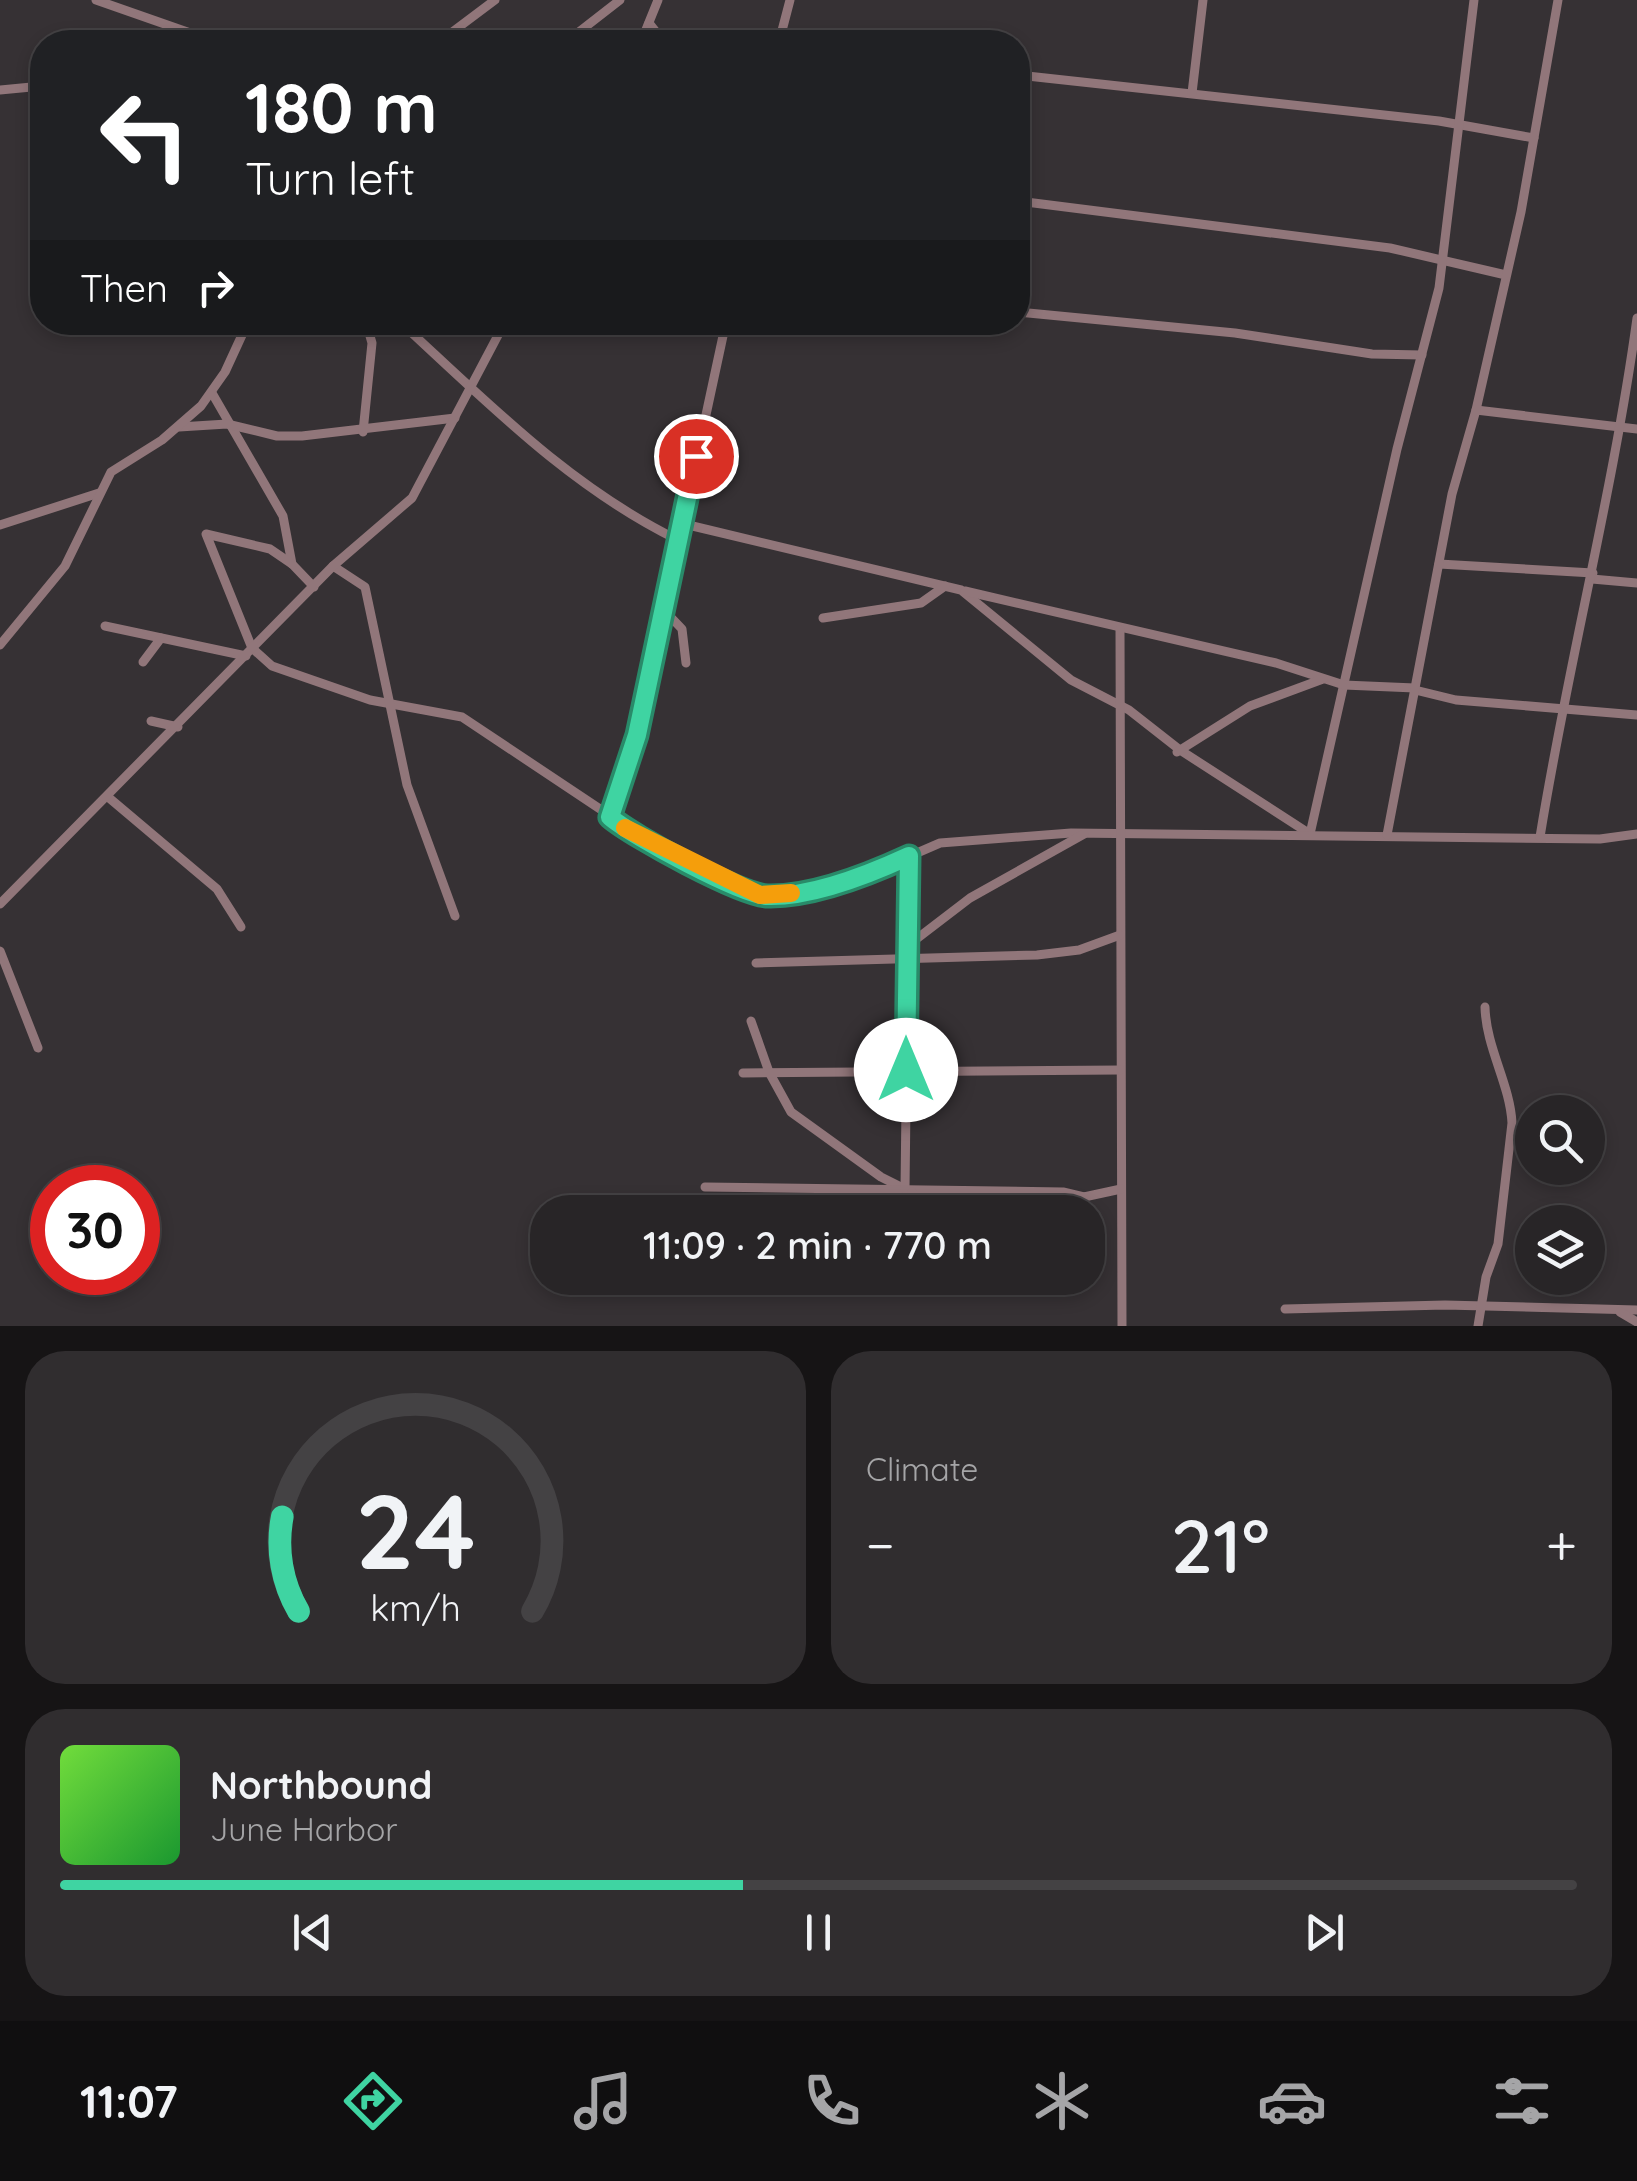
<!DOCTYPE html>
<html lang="en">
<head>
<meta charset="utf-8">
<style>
  :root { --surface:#282527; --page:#302d2f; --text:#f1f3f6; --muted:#a5a5a7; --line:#444244; --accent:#3fd4a2 }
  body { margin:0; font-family:Quicksand,sans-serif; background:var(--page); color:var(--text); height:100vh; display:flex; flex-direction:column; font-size:38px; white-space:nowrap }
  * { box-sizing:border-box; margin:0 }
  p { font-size:32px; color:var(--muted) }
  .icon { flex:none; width:55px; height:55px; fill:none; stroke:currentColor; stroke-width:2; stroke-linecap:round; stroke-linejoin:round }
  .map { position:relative; height:1326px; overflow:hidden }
  .panel { display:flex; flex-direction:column; gap:25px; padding:25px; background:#161415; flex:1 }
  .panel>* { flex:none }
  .guide { position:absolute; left:30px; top:30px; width:1000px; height:305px; border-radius:40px; box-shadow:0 5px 15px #0003,0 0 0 2px var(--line); background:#202124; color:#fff; overflow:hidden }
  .tools { position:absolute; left:1515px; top:1095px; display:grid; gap:20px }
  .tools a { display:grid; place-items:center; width:90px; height:90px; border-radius:50%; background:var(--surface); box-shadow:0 5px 15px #0003,0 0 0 2px var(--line); font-size:50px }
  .speed { position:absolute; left:30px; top:1165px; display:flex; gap:20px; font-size:50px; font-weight:700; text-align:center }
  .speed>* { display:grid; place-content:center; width:130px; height:130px; border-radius:50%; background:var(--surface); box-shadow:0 5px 15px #0003,0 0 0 2px var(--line); line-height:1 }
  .speed .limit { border:15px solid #d22; background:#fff; color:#111 }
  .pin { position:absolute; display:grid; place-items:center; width:85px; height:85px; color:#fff; margin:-42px; border:5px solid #fff; border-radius:50%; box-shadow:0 2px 10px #0007 }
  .me { position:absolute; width:110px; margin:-55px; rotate:0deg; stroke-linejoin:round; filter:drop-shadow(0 0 8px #0008) }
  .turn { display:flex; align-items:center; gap:35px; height:210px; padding:0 50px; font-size:45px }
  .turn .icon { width:130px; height:130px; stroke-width:2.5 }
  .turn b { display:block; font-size:70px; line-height:85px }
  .then { display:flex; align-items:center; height:95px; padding:0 50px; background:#0003; gap:20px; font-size:38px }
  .big { font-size:75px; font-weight:600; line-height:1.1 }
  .panel .card { flex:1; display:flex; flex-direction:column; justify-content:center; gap:15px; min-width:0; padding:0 35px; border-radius:40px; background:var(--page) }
  .panel .dial { align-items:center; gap:0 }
  .dial svg { height:260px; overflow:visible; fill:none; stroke:var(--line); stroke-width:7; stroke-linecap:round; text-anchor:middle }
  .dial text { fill:var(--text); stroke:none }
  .song { display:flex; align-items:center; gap:30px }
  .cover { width:120px; height:120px; border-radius:15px; background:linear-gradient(135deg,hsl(100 70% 55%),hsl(130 70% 35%)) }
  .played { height:10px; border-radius:5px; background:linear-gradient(90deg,var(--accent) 45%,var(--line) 45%) }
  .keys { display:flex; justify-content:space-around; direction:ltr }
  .heat { display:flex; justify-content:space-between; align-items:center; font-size:55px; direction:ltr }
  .panel .tiles { flex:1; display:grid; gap:25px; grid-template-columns:1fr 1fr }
  .card:last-child { grid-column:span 2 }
  .trip { position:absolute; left:530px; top:1195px; width:575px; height:100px; border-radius:40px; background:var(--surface); box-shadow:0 5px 15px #0003,0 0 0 2px var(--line); font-weight:600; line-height:100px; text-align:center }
  .dock { display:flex; height:160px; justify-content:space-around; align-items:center; background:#100f10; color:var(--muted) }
  .dock .icon { width:70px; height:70px }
  .dock .on { color:var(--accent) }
  .dock b { font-size:45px; color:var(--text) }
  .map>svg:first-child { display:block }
</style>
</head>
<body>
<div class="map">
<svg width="1637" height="1326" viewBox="0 0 1637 1326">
  <rect width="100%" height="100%" fill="#363134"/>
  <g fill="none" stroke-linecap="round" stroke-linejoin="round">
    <!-- minor -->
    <g stroke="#91767a" stroke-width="9">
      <polyline points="96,0 216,42"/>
      <polyline points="649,23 664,42"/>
      <polyline points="439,42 495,0"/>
      <polyline points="566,42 620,0"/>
      <polyline points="641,42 658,0"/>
      <polyline points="779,42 790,0"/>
      <polyline points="1018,75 1439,121 1534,138"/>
      <polyline points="0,90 42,86"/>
      <polyline points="1192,93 1203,0"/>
      <polyline points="1018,201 1390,248 1506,275"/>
      <polyline points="1018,312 1235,333 1372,354 1422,355"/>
      <path d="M400 322C488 403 570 487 678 540"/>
      <polyline points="212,393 283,516 292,564 314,587"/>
      <polyline points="1476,410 1637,429"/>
      <polyline points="179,427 227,424 277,436 302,436 455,418"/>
      <polyline points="363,432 372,343 366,322"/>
      <polyline points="680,523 961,590 1071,680 1129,710 1180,750 1310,834 1397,449 1439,288 1474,0"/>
      <polyline points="0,525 99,493"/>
      <polyline points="292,564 270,549 206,534 252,648 272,666 370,700 462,717 657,847 766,896 857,879 940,843 1071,833 1600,839 1637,834"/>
      <polyline points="1439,564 1593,573"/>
      <polyline points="333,566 365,587 407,785 455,916"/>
      <polyline points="1592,579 1637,583"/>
      <polyline points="965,591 1276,663 1344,685 1415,688"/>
      <polyline points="663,609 682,629 686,663"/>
      <polyline points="823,618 921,603 945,586"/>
      <polyline points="105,626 246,656"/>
      <polyline points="1120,630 1122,1326"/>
      <polyline points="0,645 65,566 111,472 162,440 201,406 225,372 248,322"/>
      <polyline points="143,662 161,638"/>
      <polyline points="1415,690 1456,700 1637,715"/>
      <polyline points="151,721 178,727"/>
      <polyline points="1177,752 1250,706 1323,679"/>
      <polyline points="108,797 217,889 241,927"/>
      <polyline points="610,817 637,735 726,322"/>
      <polyline points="1387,835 1452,494 1476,410 1521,212 1558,0"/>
      <path d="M1540 837C1568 663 1613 493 1637 318"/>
      <polyline points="0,904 333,566 412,498 505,322"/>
      <polyline points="906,947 970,898 1084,834"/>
      <polyline points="0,951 38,1048"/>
      <polyline points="756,963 1037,955 1079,950 1120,935"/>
      <polyline points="751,1021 769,1072 791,1112 881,1177 951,1212"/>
      <polyline points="743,1073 1120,1070"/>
      <polyline points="705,1187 1063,1192 1084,1197 1121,1189"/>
      <polyline points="905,1189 909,855"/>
      <polyline points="912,1212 912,1192"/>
      <polyline points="1285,1309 1445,1305 1637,1310"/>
      <polyline points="1620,1312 1637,1322"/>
      <path d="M1478 1326 1486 1277 1498 1244 1512 1123C1510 1084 1486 1048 1485 1007"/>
    </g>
  </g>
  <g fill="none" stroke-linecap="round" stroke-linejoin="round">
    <!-- route casing -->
    <g stroke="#298a69" stroke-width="25">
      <path id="route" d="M696 456 637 735 610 817C632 836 742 896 768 896 812 897 870 874 909 856L906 1070"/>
    </g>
    <!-- route -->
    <use href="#route" stroke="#3fd4a2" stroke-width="18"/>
    <!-- slow -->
    <polyline stroke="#f59e0b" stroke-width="18" points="625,828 760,895 791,893"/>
  </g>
</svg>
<div class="tools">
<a><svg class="icon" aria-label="search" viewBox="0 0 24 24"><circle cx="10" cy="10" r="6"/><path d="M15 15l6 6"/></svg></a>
<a><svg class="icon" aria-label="layers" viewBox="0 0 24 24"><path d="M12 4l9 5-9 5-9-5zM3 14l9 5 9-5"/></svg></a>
</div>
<div class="speed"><div class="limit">30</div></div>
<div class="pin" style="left:696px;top:456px;background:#d93025"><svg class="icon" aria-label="arrive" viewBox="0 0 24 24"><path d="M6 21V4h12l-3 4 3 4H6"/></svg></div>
<svg class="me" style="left:906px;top:1070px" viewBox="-20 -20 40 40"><circle r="19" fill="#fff"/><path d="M0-13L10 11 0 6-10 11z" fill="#3fd4a2"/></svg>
<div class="trip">11:09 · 2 min · 770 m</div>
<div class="guide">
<div class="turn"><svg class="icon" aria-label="left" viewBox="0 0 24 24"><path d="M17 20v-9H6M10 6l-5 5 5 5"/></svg><div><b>180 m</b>Turn left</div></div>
<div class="then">Then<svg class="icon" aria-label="right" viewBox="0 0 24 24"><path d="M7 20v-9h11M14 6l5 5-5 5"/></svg></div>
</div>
</div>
<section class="panel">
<div class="tiles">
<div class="card dial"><svg viewBox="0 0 100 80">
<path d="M14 69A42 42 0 1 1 86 69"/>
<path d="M14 69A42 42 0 0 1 9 40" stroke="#3fd4a2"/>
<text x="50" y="56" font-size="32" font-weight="700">24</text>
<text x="50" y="72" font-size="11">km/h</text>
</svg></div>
<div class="card"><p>Climate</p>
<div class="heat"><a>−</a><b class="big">21°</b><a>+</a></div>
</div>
<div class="card">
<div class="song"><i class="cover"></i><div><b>Northbound</b><p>June Harbor</p></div></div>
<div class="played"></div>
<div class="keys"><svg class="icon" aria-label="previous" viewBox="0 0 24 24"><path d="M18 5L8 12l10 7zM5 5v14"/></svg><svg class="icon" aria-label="pause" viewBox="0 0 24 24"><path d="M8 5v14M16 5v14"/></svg><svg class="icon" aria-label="next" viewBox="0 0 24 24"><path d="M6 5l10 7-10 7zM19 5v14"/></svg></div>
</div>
</div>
</section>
<nav class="dock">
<b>11:07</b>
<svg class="icon on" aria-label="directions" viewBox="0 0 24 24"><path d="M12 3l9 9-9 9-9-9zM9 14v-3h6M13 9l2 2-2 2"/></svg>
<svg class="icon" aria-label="music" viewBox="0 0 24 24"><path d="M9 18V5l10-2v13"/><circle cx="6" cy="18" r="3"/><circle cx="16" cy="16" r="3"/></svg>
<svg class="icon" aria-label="phone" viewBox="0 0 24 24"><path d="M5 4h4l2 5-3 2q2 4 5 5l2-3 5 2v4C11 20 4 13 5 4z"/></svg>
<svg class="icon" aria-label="climate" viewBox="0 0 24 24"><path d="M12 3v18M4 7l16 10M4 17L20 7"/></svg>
<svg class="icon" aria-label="car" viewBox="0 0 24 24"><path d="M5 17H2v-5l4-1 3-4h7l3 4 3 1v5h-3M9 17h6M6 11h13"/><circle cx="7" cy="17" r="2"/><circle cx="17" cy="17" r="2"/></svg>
<svg class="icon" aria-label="filters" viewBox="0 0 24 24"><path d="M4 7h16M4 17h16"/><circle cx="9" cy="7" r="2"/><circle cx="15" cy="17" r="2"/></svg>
</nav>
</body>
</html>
